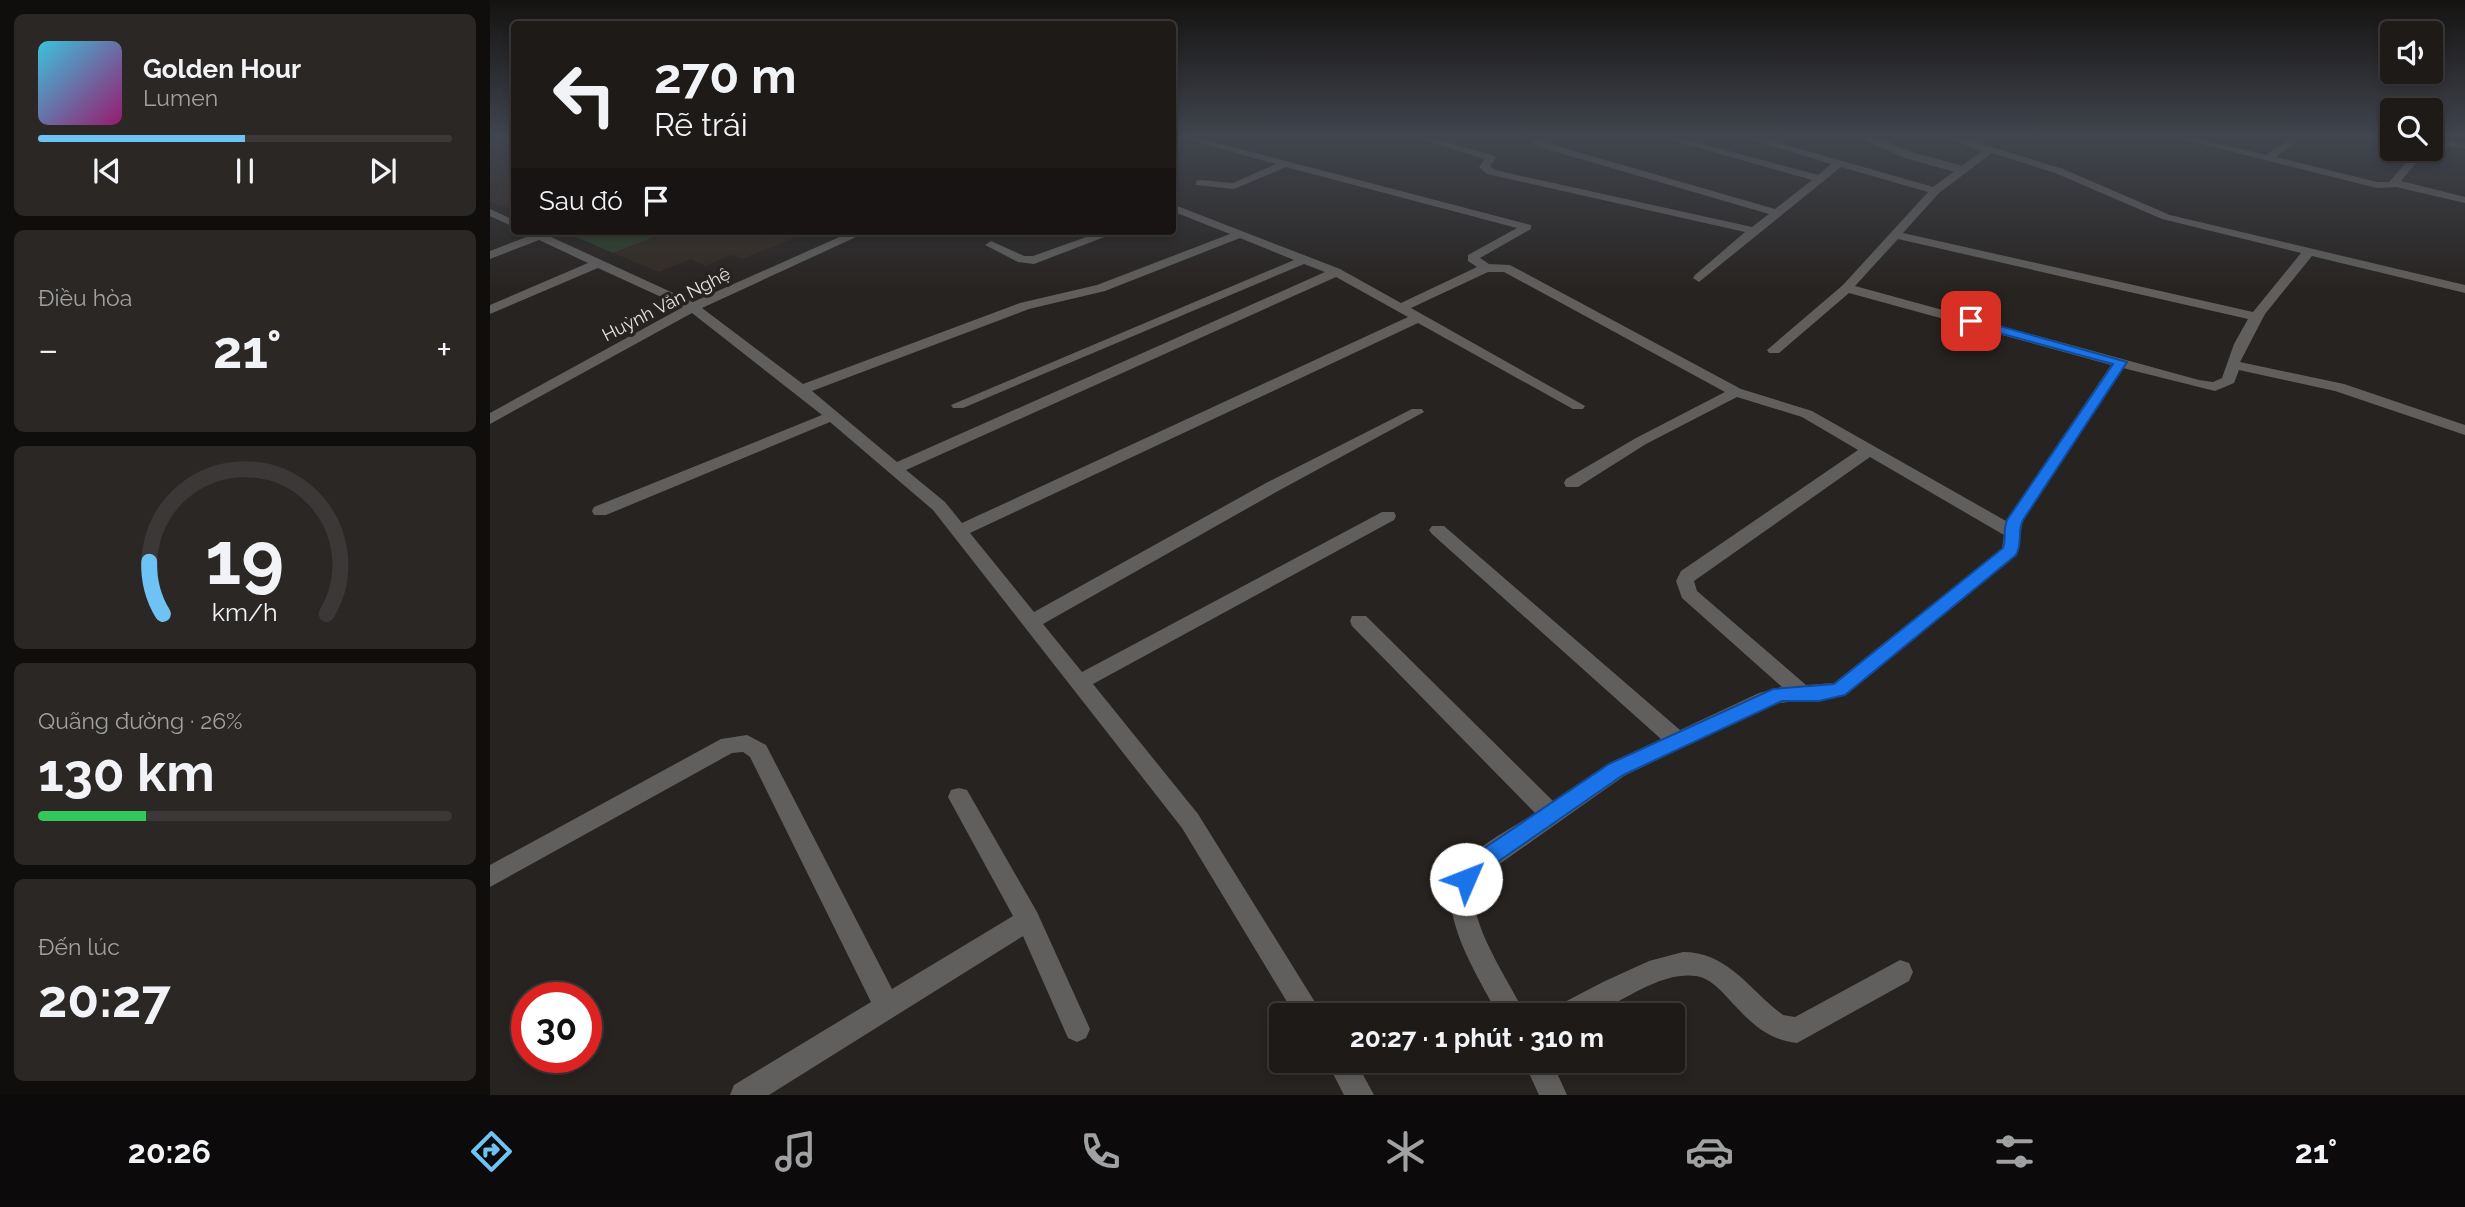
<!DOCTYPE html>
<html lang="vi">
<head>
<meta charset="utf-8">
<style>
  :root { --surface:#1d1a18; --page:#2a2725; --text:#f1f3f6; --muted:#a0a1a2; --line:#3b3837; --accent:#6fc2f4 }
  body { margin:0; font-family:Raleway,sans-serif; background:var(--page); color:var(--text); height:100vh; display:flex; flex-direction:column; font-size:26px; white-space:nowrap }
  * { box-sizing:border-box; margin:0 }
  p { font-size:23px; color:var(--muted) }
  .icon { flex:none; width:38px; height:38px; fill:none; stroke:currentColor; stroke-width:2; stroke-linecap:round; stroke-linejoin:round }
  .map { position:relative; flex:1; overflow:hidden }
  .panel { display:flex; flex-direction:column; gap:14px; padding:14px; background:#100e0d; width:490px }
  .panel>* { flex:none }
  .banner { position:absolute; left:21px; top:21px; width:665px; height:214px; border-radius:7px; box-shadow:0 4px 10px #0003,0 0 0 2px var(--line); background:#1d1a18; color:var(--text); overflow:hidden }
  .controls { position:absolute; left:1890px; top:21px; display:grid; gap:14px }
  .controls a { display:grid; place-items:center; width:63px; height:63px; border-radius:7px; background:var(--surface); box-shadow:0 4px 10px #0003,0 0 0 2px var(--line); font-size:35px }
  .speed { position:absolute; left:21px; top:982px; display:flex; gap:14px; font-size:35px; font-weight:700; text-align:center }
  .speed>* { display:grid; place-content:center; width:91px; height:91px; border-radius:50%; background:var(--surface); box-shadow:0 4px 10px #0003,0 0 0 2px var(--line); line-height:1 }
  .speed .limit { border:10px solid #d22; background:#fff; color:#111 }
  .pin { position:absolute; display:grid; place-items:center; width:60px; height:60px; color:#fff; margin:-30px; border-radius:14px; box-shadow:0 4px 10px #0006 }
  .me { position:absolute; width:77px; margin:-38px; rotate:46deg; stroke-linejoin:round; filter:drop-shadow(0 0 5px #0008) }
  .turn { display:flex; align-items:center; gap:24px; height:147px; padding:0 28px; font-size:32px }
  .turn .icon { width:91px; height:91px; stroke-width:2.5 }
  .turn b { display:block; font-size:49px; line-height:60px }
  .then { display:flex; align-items:center; height:66px; padding:0 28px; background:#0003; gap:14px; font-size:26px }
  .big { font-size:52px; font-weight:700; line-height:1.1 }
  .panel .tile { flex:1; display:flex; flex-direction:column; justify-content:center; gap:10px; min-width:0; padding:0 24px; border-radius:10px; background:var(--page) }
  .panel .dial { align-items:center; gap:0 }
  .dial svg { height:182px; overflow:visible; fill:none; stroke:var(--line); stroke-width:7; stroke-linecap:round; text-anchor:middle }
  .dial text { fill:var(--text); stroke:none }
  .song { display:flex; align-items:center; gap:21px }
  .cover { width:84px; height:84px; border-radius:10px; background:linear-gradient(135deg,hsl(190 70% 55%),hsl(320 70% 35%)) }
  .played { height:7px; border-radius:4px; background:linear-gradient(90deg,var(--accent) 50%,var(--line) 50%) }
  .keys { display:flex; justify-content:space-around; direction:ltr }
  .heat { display:flex; justify-content:space-between; align-items:center; font-size:38px; direction:ltr }
  .charge { height:10px; border-radius:5px; background:linear-gradient(90deg,#34c759 26%,var(--line) 0) }
  .trip { position:absolute; left:779px; top:1003px; width:416px; height:70px; border-radius:7px; background:var(--surface); box-shadow:0 4px 10px #0003,0 0 0 2px var(--line); font-weight:700; line-height:70px; text-align:center }
  .tab-bar { display:flex; height:112px; justify-content:space-around; align-items:center; background:#0c0a0a; color:var(--muted) }
  .tab-bar .icon { width:49px; height:49px }
  .tab-bar .selected { color:var(--accent) }
  .tab-bar b { font-size:32px; color:var(--text) }
  main { display:flex; flex:1; min-height:0 }
  .map>svg:first-child { display:block }
</style>
</head>
<body>
<main>
<section class="panel">
<div class="tile">
<div class="song"><i class="cover"></i><div><b>Golden Hour</b><p>Lumen</p></div></div>
<div class="played"></div>
<div class="keys"><svg class="icon" aria-label="previous" viewBox="0 0 24 24"><path d="M18 5L8 12l10 7zM5 5v14"/></svg><svg class="icon" aria-label="pause" viewBox="0 0 24 24"><path d="M8 5v14M16 5v14"/></svg><svg class="icon" aria-label="next" viewBox="0 0 24 24"><path d="M6 5l10 7-10 7zM19 5v14"/></svg></div>
</div>
<div class="tile"><p>Điều hòa</p>
<div class="heat"><a>−</a><b class="big">21°</b><a>+</a></div>
</div>
<div class="tile dial"><svg viewBox="0 0 100 80">
<path d="M14 69A42 42 0 1 1 86 69"/>
<path d="M14 69A42 42 0 0 1 8 46" stroke="#6fc2f4"/>
<text x="50" y="56" font-size="32" font-weight="700">19</text>
<text x="50" y="72" font-size="11">km/h</text>
</svg></div>
<div class="tile"><p>Quãng đường · 26%</p><b class="big">130 km</b><div class="charge"></div></div>
<div class="tile"><p>Đến lúc</p><b class="big">20:27</b></div>
</section>
<div class="map">
<svg width="1975" height="1095" viewBox="0 0 1975 1095">
  <rect width="100%" height="100%" fill="#272320"/>
  <!-- built -->
  <g fill="#322922">
    <polygon points="0,138 24,138 24,211 0,201"/>
    <polygon points="179,231 321,231 252,259 240,255 216,266 201,259 169,272 123,253"/>
  </g>
  <!-- green -->
  <polygon fill="#2c3e28" points="72,231 179,231 123,253"/>
  <g fill="none" stroke-linecap="round" stroke-linejoin="round">
    <!-- lane -->
    <polyline stroke="#615f5d" stroke-width="8" points="1380,138 1418,155 1473,170"/>
    <!-- street -->
    <g fill="#615f5d" fill-rule="evenodd">
      <path d="M692 138H708L1041 225V229L990 258 999 264 1020 265 1251 389 1322 411 1516 521 1621 365 1359 293 1289 353H1279L1277 350 1353 285 1438 192 1351 167 1209 282 1203 278 1205 275 1255 232 997 174 989 167 995 159 926 138H942L1005 156 1006 158 1000 166 1005 170 1262 227 1279 214 1046 146 1042 142 1046 138H1057L1053 142 1285 209 1322 180 1174 138H1190L1328 175 1341 164 1256 138H1272L1443 187 1492 151 1457 138H1472L1573 169 1680 215 1975 285V293L1822 256 1775 314 1750 362 1854 384 1975 425V435L1845 391 1749 370 1744 383 1725 391 1633 368 1533 520 1526 555 1356 695 1282 704 1134 776 991 877C964 906 1023 985 1035 1015H1008C990 979 943 910 968 870 982 848 1023 828 1045 813L862 626 860 621 862 616H876L1063 801 1118 764 1171 739 942 534 939 530 942 526H954L1190 730 1269 693 1292 687 1192 598 1186 581 1191 571 1368 450 1312 417 1247 397 1156 444 1088 487H1076L1074 483 1076 479 1146 438 1235 392 1014 272H998L921 308 1095 406 1093 409H1083L928 323 480 533 544 612 776 483 922 409H932L934 412 788 491 553 624 592 672 892 512H904L906 516 904 520 603 684 708 814 833 1015H805L692 828 443 510 340 422 116 515H104L102 511 104 507 332 415 202 313 0 424V413L193 307 108 268 0 314V305L98 263 49 240 0 259V251L39 236 33 231H48L203 302 363 231H379L212 308 313 384 530 303 607 285 740 234 682 211V204L850 269 911 303 987 267 978 261V255L1027 228 796 167 744 189 706 185V181L710 180 743 183 786 164ZM1502 153 1565 173 1672 219 1811 253 1763 312 1413 233 1449 193ZM750 238 804 260 461 405 463 408H473L814 264 835 272 407 462 322 391 539 309 615 291ZM1408 239 1758 319 1744 344 1732 378 1723 382 1709 380 1365 286ZM846 277 918 317 472 523 455 502 416 470ZM1380 457 1514 535 1512 548 1344 683 1316 685 1207 591 1204 581Z"/>
      <polygon points="1687,138 1704,138 1776,155 1800,138 1811,138 1786,157 1887,182 1899,182 1928,149 1938,149 1911,181 1975,197 1975,203 1906,187 1887,188"/>
      <polygon points="1941,138 1975,143 1975,149 1941,142"/>
      <polygon points="0,209 24,220 24,227 0,216"/>
      <polygon points="613,231 630,231 544,264 528,262 495,245 501,241 534,256 543,256"/>
      <polygon points="257,735 276,745 402,989 523,916 458,797 461,790 469,788 477,790 547,912 600,1029 596,1038 587,1042 578,1038 533,936 279,1095 240,1095 244,1085 381,1002 260,757 253,752 242,753 0,887 0,865 231,739"/>
      <path d="M1193 952C1234 952 1255 983 1284 1008L1293 1015 1305 1017 1410 960 1419 963 1423 972 1419 981 1307 1043C1254 1038 1237 980 1206 976 1178 972 1148 991 1125 1003 1118 1007 1109 1014 1101 1015 1089 1017 1075 1015 1063 1015L1067 1006 1113 982 1159 961Z"/>
      <polygon points="836,1060 865,1060 884,1095 854,1095"/>
      <polygon points="1033,1060 1061,1060 1077,1095 1049,1095"/>
    </g>
  </g>
  <!-- sky -->
  <linearGradient id="sky" x2="0" y2="1"><stop stop-color="#151312"/><stop offset="0.47" stop-color="#41454e"/><stop offset="1" stop-color="#41454e" stop-opacity="0"/></linearGradient>
  <rect width="1975" height="291" fill="url(#sky)"/>
  <!-- route -->
  <path fill="#1a73e8" stroke="#114b97" stroke-width="2" d="M1481 318 1637 362 1533 520C1527 532 1533 542 1526 555L1355 695 1329 701H1292L1133 775 999 868 983 886 976 888 968 886 965 879 984 855 1119 764 1283 689 1344 684 1513 548C1517 538 1512 532 1517 520L1623 364 1476 324V319Z"/>
  <g text-anchor="middle" dominant-baseline="central" stroke-width="7" stroke-linejoin="round" paint-order="stroke">
    <!-- far-street labels -->
    <g font-size="18" fill="#e5e3e1" stroke="#272320">
      <text transform="translate(176 304) rotate(-27)">Huỳnh Văn Nghệ</text>
    </g>
  </g>
</svg>
<div class="controls">
<a><svg class="icon" aria-label="sound" viewBox="0 0 24 24"><path d="M4 9h4l5-4v14l-5-4H4zM17 9q2 3 0 6"/></svg></a>
<a><svg class="icon" aria-label="search" viewBox="0 0 24 24"><circle cx="10" cy="10" r="6"/><path d="M15 15l6 6"/></svg></a>
</div>
<div class="speed"><div class="limit">30</div></div>
<div class="pin" style="left:1481px;top:321px;background:#d93025"><svg class="icon" aria-label="arrive" viewBox="0 0 24 24"><path d="M6 21V4h12l-3 4 3 4H6"/></svg></div>
<svg class="me" style="left:976px;top:879px" viewBox="-20 -20 40 40"><circle r="19" fill="#fff"/><path d="M0-13L10 11 0 6-10 11z" fill="#1a73e8"/></svg>
<div class="trip">20:27 · 1 phút · 310 m</div>
<div class="banner">
<div class="turn"><svg class="icon" aria-label="left" viewBox="0 0 24 24"><path d="M17 20v-9H6M10 6l-5 5 5 5"/></svg><div><b>270 m</b>Rẽ trái</div></div>
<div class="then">Sau đó<svg class="icon" aria-label="arrive" viewBox="0 0 24 24"><path d="M6 21V4h12l-3 4 3 4H6"/></svg></div>
</div>
</div>
</main>
<nav class="tab-bar">
<b>20:26</b>
<svg class="icon selected" aria-label="directions" viewBox="0 0 24 24"><path d="M12 3l9 9-9 9-9-9zM9 14v-3h6M13 9l2 2-2 2"/></svg>
<svg class="icon" aria-label="music" viewBox="0 0 24 24"><path d="M9 18V5l10-2v13"/><circle cx="6" cy="18" r="3"/><circle cx="16" cy="16" r="3"/></svg>
<svg class="icon" aria-label="phone" viewBox="0 0 24 24"><path d="M5 4h4l2 5-3 2q2 4 5 5l2-3 5 2v4C11 20 4 13 5 4z"/></svg>
<svg class="icon" aria-label="climate" viewBox="0 0 24 24"><path d="M12 3v18M4 7l16 10M4 17L20 7"/></svg>
<svg class="icon" aria-label="car" viewBox="0 0 24 24"><path d="M5 17H2v-5l4-1 3-4h7l3 4 3 1v5h-3M9 17h6M6 11h13"/><circle cx="7" cy="17" r="2"/><circle cx="17" cy="17" r="2"/></svg>
<svg class="icon" aria-label="filters" viewBox="0 0 24 24"><path d="M4 7h16M4 17h16"/><circle cx="9" cy="7" r="2"/><circle cx="15" cy="17" r="2"/></svg>
<b>21°</b>
</nav>
</body>
</html>
